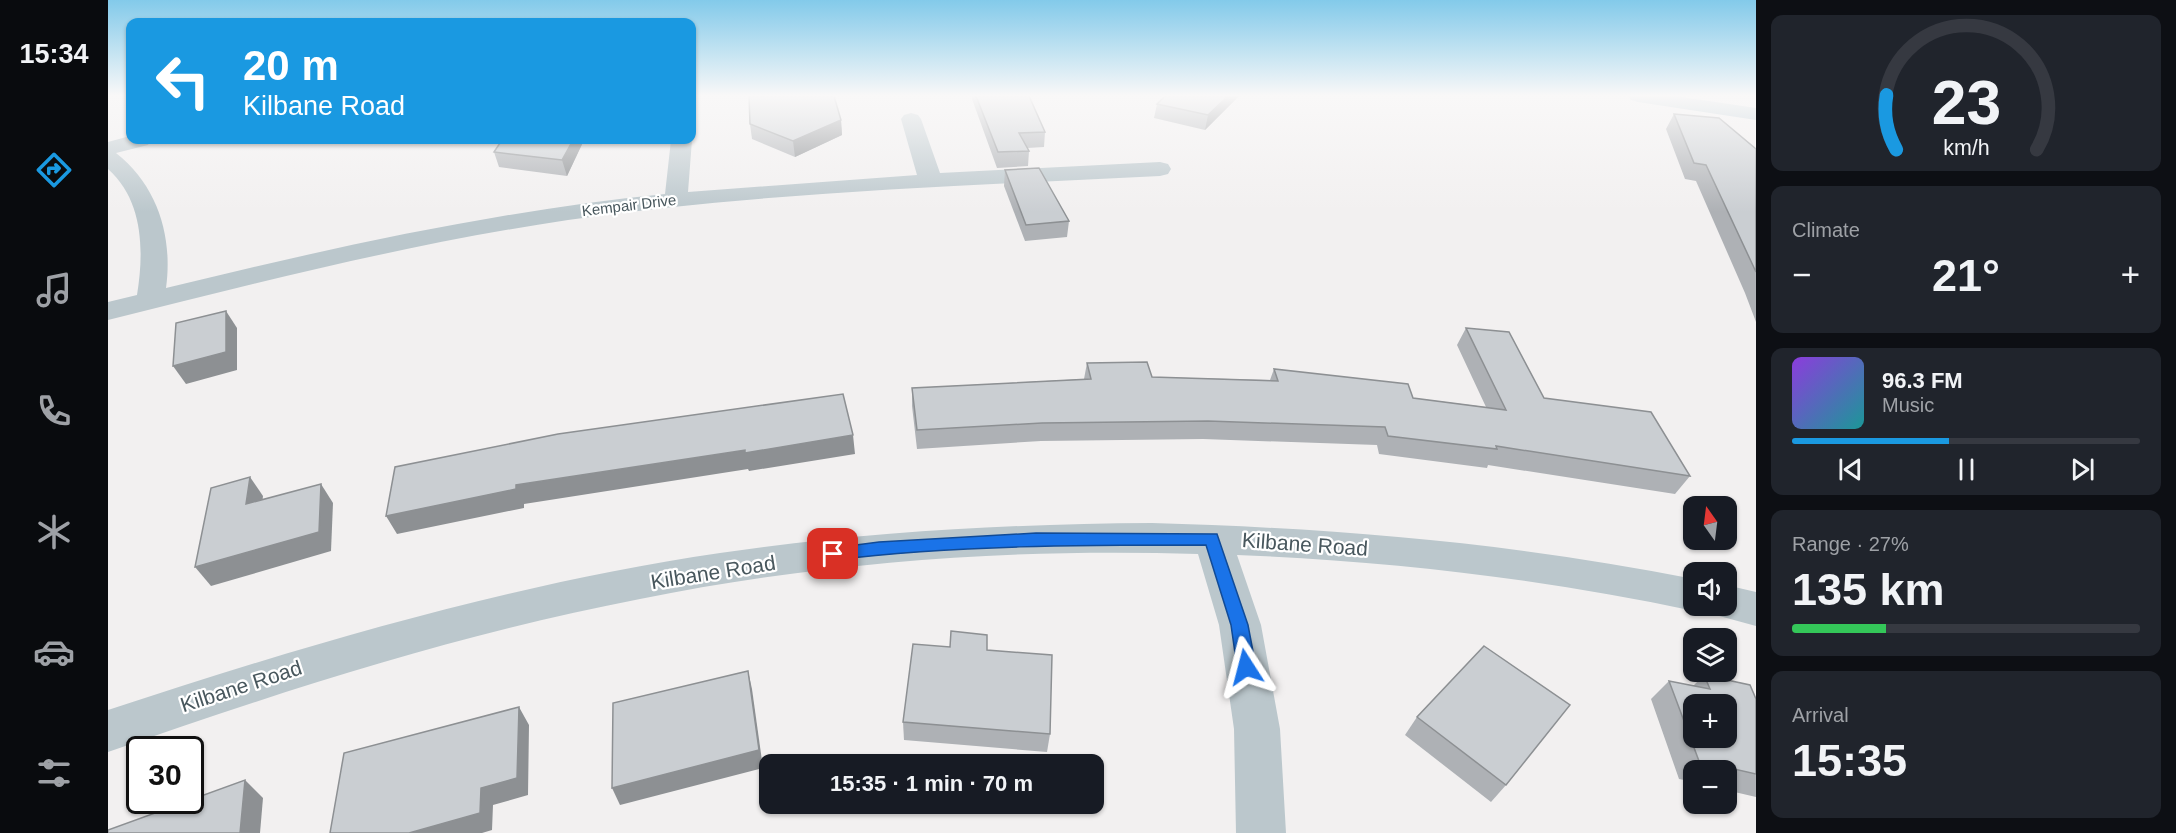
<!DOCTYPE html>
<html lang="en">
<head>
<meta charset="utf-8">
<style>
  :root { --surface:#171b24; --page:#20242c; --text:#f1f3f6; --muted:#9ea1a6; --line:#363941; --accent:#1a99e1 }
  body { margin:0; font-family:Arial,sans-serif; background:var(--page); color:var(--text); height:100vh; display:flex; flex-direction:column; font-size:22px; white-space:nowrap }
  * { box-sizing:border-box; margin:0 }
  p { font-size:20px; color:var(--muted) }
  .icon { flex:none; width:33px; height:33px; fill:none; stroke:currentColor; stroke-width:2; stroke-linecap:round; stroke-linejoin:round }
  .map { position:relative; flex:1; overflow:hidden }
  .side { display:flex; flex-direction:column; gap:15px; padding:15px; background:#0d0f14; width:420px }
  .side>* { flex:none }
  .banner { position:absolute; left:18px; top:18px; width:570px; height:126px; border-radius:12px; box-shadow:0 2px 4px #0004; background:#1a99e1; color:#fff; overflow:hidden }
  .needle { width:39px; rotate:346deg }
  .buttons { position:absolute; left:1575px; top:496px; display:grid; gap:12px }
  .buttons a { display:grid; place-items:center; width:54px; height:54px; border-radius:12px; background:var(--surface); box-shadow:0 2px 4px #0004; font-size:30px }
  .speed { position:absolute; left:18px; top:736px; display:flex; gap:12px; font-size:30px; font-weight:700; text-align:center }
  .speed>* { display:grid; place-content:center; width:78px; height:78px; border-radius:50%; background:var(--surface); box-shadow:0 2px 4px #0004; line-height:1 }
  .speed .limit { border:3px solid #111; border-radius:9px; background:#fff; color:#111 }
  .pin { position:absolute; display:grid; place-items:center; width:51px; height:51px; color:#fff; margin:-26px; border-radius:12px; box-shadow:0 3px 9px #0006 }
  .me { position:absolute; width:66px; margin:-33px; rotate:351deg; stroke-linejoin:round; filter:drop-shadow(0 0 4px #0008) }
  .turn { display:flex; align-items:center; gap:21px; height:126px; padding:0 18px; font-size:27px }
  .turn .icon { width:78px; height:78px; stroke-width:2.5 }
  .turn b { display:block; font-size:42px; line-height:51px }
  .big { font-size:45px; font-weight:800; line-height:1.1 }
  .side .card { flex:1; display:flex; flex-direction:column; justify-content:center; gap:9px; min-width:0; padding:0 21px; border-radius:12px; background:var(--page) }
  .side .dial { align-items:center; gap:0 }
  .dial svg { height:156px; overflow:visible; fill:none; stroke:var(--line); stroke-width:7; stroke-linecap:round; text-anchor:middle }
  .dial text { fill:var(--text); stroke:none }
  .song { display:flex; align-items:center; gap:18px }
  .cover { width:72px; height:72px; border-radius:9px; background:linear-gradient(135deg,hsl(270 70% 55%),hsl(180 70% 35%)) }
  .played { height:6px; border-radius:3px; background:linear-gradient(90deg,var(--accent) 45%,var(--line) 45%) }
  .keys { display:flex; justify-content:space-around; direction:ltr }
  .heat { display:flex; justify-content:space-between; align-items:center; font-size:33px; direction:ltr }
  .charge { height:9px; border-radius:4px; background:linear-gradient(90deg,#34c759 27%,var(--line) 0) }
  .trip { position:absolute; left:651px; top:754px; width:345px; height:60px; border-radius:12px; background:var(--surface); box-shadow:0 2px 4px #0004; font-weight:800; line-height:60px; text-align:center }
  main { display:flex; flex:1; min-height:0 }
  .tab-bar { display:flex; flex-direction:column; width:108px; justify-content:space-around; align-items:center; background:#090b0e; color:var(--muted) }
  .tab-bar .icon { width:42px; height:42px }
  .tab-bar .selected { color:var(--accent) }
  .tab-bar b { font-size:27px; color:var(--text) }
  .map>svg:first-child { display:block }
</style>
</head>
<body>
<main>
<nav class="tab-bar">
<b>15:34</b>
<svg class="icon selected" aria-label="directions" viewBox="0 0 24 24"><path d="M12 3l9 9-9 9-9-9zM9 14v-3h6M13 9l2 2-2 2"/></svg>
<svg class="icon" aria-label="music" viewBox="0 0 24 24"><path d="M9 18V5l10-2v13"/><circle cx="6" cy="18" r="3"/><circle cx="16" cy="16" r="3"/></svg>
<svg class="icon" aria-label="phone" viewBox="0 0 24 24"><path d="M5 4h4l2 5-3 2q2 4 5 5l2-3 5 2v4C11 20 4 13 5 4z"/></svg>
<svg class="icon" aria-label="climate" viewBox="0 0 24 24"><path d="M12 3v18M4 7l16 10M4 17L20 7"/></svg>
<svg class="icon" aria-label="car" viewBox="0 0 24 24"><path d="M5 17H2v-5l4-1 3-4h7l3 4 3 1v5h-3M9 17h6M6 11h13"/><circle cx="7" cy="17" r="2"/><circle cx="17" cy="17" r="2"/></svg>
<svg class="icon" aria-label="filters" viewBox="0 0 24 24"><path d="M4 7h16M4 17h16"/><circle cx="9" cy="7" r="2"/><circle cx="15" cy="17" r="2"/></svg>
</nav>
<div class="map">
<svg width="1648" height="833" viewBox="0 0 1648 833">
  <rect width="100%" height="100%" fill="#f2f0f0"/>
  <g fill="none" stroke-linecap="round" stroke-linejoin="round">
    <!-- minor -->
    <g fill="#bbc7cc" fill-rule="evenodd">
      <path d="M803 113 810 115 813 119 832 173 1052 162 1060 164 1063 169 1060 174 1052 176C854 186 656 192 460 220 304 243 152 282 0 320V302L29 295C36 252 36 201 0 169V142L22 136V140H43L40 145 8 153C50 186 65 237 58 288 222 248 388 211 557 194L563 140H584L580 192 809 175 793 119 796 115Z"/>
      <path d="M1044 523C1225 528 1407 543 1586 579V606H1618V585L1648 592V626L1604 614 1600 607 1586 611C1436 579 1282 561 1129 555L1153 625 1172 729 1178 833H1128L1126 729 1111 625 1090 554C903 548 716 562 532 599 351 634 174 691 0 752V710C200 644 403 584 612 553 756 532 899 524 1044 523Z"/>
    </g>
    <!-- primary -->
    <polygon fill="#b0c5ce" fill-rule="evenodd" points="1520,96 1567,96 1648,108 1648,120 1530,102 1523,100"/>
  </g>
  <!-- wall -->
  <g fill="#aeb1b5">
    <polygon points="864,96 921,96 937,132 936,147 919,148 921,151 920,166 889,168 864,99"/>
    <polygon points="1131,96 1097,130 1046,118 1049,104"/>
    <polygon points="1566,114 1648,149 1648,322 1637,293 1588,181 1577,179 1558,129"/>
    <polygon points="733,120 734,135 687,157 644,139 642,124"/>
    <polygon points="476,140 459,176 391,167 386,152"/>
    <polygon points="897,170 961,221 959,237 917,241 896,186"/>
    <polygon points="1358,328 1436,398 1582,476 1567,494 1380,465 1379,468 1271,454 1269,445 1095,439 933,441 809,449 804,406 804,388 976,379 979,363 1044,377 1162,380 1166,369 1305,398 1378,407 1349,345"/>
    <polygon points="842,647 879,650 942,734 939,752 796,740 795,722"/>
    <polygon points="1596,675 1648,699 1648,797 1618,790 1618,771 1586,771 1586,782 1571,779 1543,699 1561,681 1585,686"/>
    <polygon points="1309,717 1398,785 1383,802 1297,735"/>
  </g>
  <!-- shaded-wall -->
  <g fill="#8d9093">
    <polygon points="1120,96 1131,96 1097,130 1100,115"/>
    <polygon points="733,120 734,135 687,157 685,141"/>
    <polygon points="465,140 476,140 459,176 454,160"/>
    <polygon points="118,311 129,328 129,370 78,384 65,366"/>
    <polygon points="745,435 747,454 641,471 640,469 416,504 416,508 289,534 278,516 408,485 637,450"/>
    <polygon points="142,477 155,496 152,523 138,504"/>
    <polygon points="213,484 225,503 223,551 103,586 87,567"/>
    <polygon points="640,671 644,689 655,768 512,805 504,788"/>
    <polygon points="411,707 421,725 420,795 385,805 384,830 374,833 301,833 373,788"/>
    <polygon points="137,780 155,798 152,833 132,833"/>
  </g>
  <!-- building -->
  <g fill="#caced2" stroke="#8d9093" stroke-width="1.5" fill-rule="evenodd">
    <polygon points="641,96 726,96 733,120 685,141 642,124"/>
    <polygon points="868,96 921,96 937,132 911,133 921,151 890,152"/>
    <polygon points="1057,96 1120,96 1100,115 1049,104"/>
    <polygon points="1566,114 1611,118 1648,149 1648,272 1598,165 1586,163"/>
    <polygon points="394,140 465,140 454,160 386,152"/>
    <polygon points="931,168 961,221 918,225 897,170"/>
    <polygon points="118,311 118,352 65,366 68,323"/>
    <polygon points="1358,328 1401,332 1436,398 1543,412 1582,476 1388,446 1389,449 1280,436 1277,427 1100,421 934,423 809,430 804,388 983,379 979,363 1039,362 1044,377 1170,381 1166,369 1300,384 1305,398 1398,410"/>
    <polygon points="735,394 745,435 637,453 637,450 408,485 408,489 278,516 287,467 450,434"/>
    <polygon points="142,477 138,504 213,484 211,532 87,567 103,488"/>
    <polygon points="843,631 879,635 879,650 944,655 942,734 795,722 805,644 842,647"/>
    <polygon points="1376,646 1462,705 1398,785 1309,717"/>
    <polygon points="640,671 651,750 504,788 505,703"/>
    <path d="M1596 675 1642 685 1648 699V774L1591 761 1561 681 1602 689ZM1586 705H1618V738H1586Z"/>
    <polygon points="411,707 409,778 373,788 372,813 301,833 222,833 236,753"/>
    <polygon points="137,780 132,833 0,833 0,830 80,801 82,801 82,800"/>
  </g>
  <!-- sky -->
  <linearGradient id="sky" x2="0" y2="1"><stop stop-color="#83caea"/><stop offset="0.45" stop-color="#f9f8f8"/><stop offset="1" stop-color="#f9f8f8" stop-opacity="0"/></linearGradient>
  <rect width="1648" height="212" fill="url(#sky)"/>
  <!-- route -->
  <path fill="#1a73e8" stroke="#114b97" stroke-width="1.5" d="M928 533 1109 534 1140 625 1148 667 1145 672 1138 675 1132 672 1129 667 1123 625 1098 545C973 545 849 545 725 560L719 559 717 554 719 550 725 548 771 542Z"/>
  <g text-anchor="middle" dominant-baseline="central" stroke-width="4.5" stroke-linejoin="round" paint-order="stroke">
    <!-- far-street labels -->
    <g font-size="15" fill="#48575d" stroke="#fff">
      <text transform="translate(521 205) rotate(-7)">Kempair Drive</text>
    </g>
    <!-- near-street labels -->
    <g font-size="21" fill="#48575d" stroke="#fff">
      <text transform="translate(1197 544) rotate(4)">Kilbane Road</text>
      <text transform="translate(605 572) rotate(-9)">Kilbane Road</text>
      <text transform="translate(133 686) rotate(-18)">Kilbane Road</text>
    </g>
  </g>
</svg>
<div class="buttons">
<a><svg class="needle" viewBox="-14 -14 28 28"><path d="M0-13l5 13h-10z" fill="#e53935"/><path d="M0 13l5-13h-10z" fill="#9ea1a6"/></svg></a>
<a><svg class="icon" aria-label="sound" viewBox="0 0 24 24"><path d="M4 9h4l5-4v14l-5-4H4zM17 9q2 3 0 6"/></svg></a>
<a><svg class="icon" aria-label="layers" viewBox="0 0 24 24"><path d="M12 4l9 5-9 5-9-5zM3 14l9 5 9-5"/></svg></a>
<a>+</a>
<a>−</a>
</div>
<div class="speed"><div class="limit">30</div></div>
<div class="pin" style="left:725px;top:554px;background:#d93025"><svg class="icon" aria-label="arrive" viewBox="0 0 24 24"><path d="M6 21V4h12l-3 4 3 4H6"/></svg></div>
<svg class="me" style="left:1138px;top:667px" viewBox="-20 -20 40 40"><path d="M0-17L14 15 0 8-14 15z" fill="#1a73e8" stroke="#fff" stroke-width="4"/></svg>
<div class="trip">15:35 · 1 min · 70 m</div>
<div class="banner">
<div class="turn"><svg class="icon" aria-label="left" viewBox="0 0 24 24"><path d="M17 20v-9H6M10 6l-5 5 5 5"/></svg><div><b>20 m</b>Kilbane Road</div></div>
</div>
</div>
<section class="side">
<div class="card dial"><svg viewBox="0 0 100 80">
<path d="M14 69A42 42 0 1 1 86 69"/>
<path d="M14 69A42 42 0 0 1 9 41" stroke="#1a99e1"/>
<text x="50" y="56" font-size="32" font-weight="700">23</text>
<text x="50" y="72" font-size="11">km/h</text>
</svg></div>
<div class="card"><p>Climate</p>
<div class="heat"><a>−</a><b class="big">21°</b><a>+</a></div>
</div>
<div class="card">
<div class="song"><i class="cover"></i><div><b>96.3 FM</b><p>Music</p></div></div>
<div class="played"></div>
<div class="keys"><svg class="icon" aria-label="previous" viewBox="0 0 24 24"><path d="M18 5L8 12l10 7zM5 5v14"/></svg><svg class="icon" aria-label="pause" viewBox="0 0 24 24"><path d="M8 5v14M16 5v14"/></svg><svg class="icon" aria-label="next" viewBox="0 0 24 24"><path d="M6 5l10 7-10 7zM19 5v14"/></svg></div>
</div>
<div class="card"><p>Range · 27%</p><b class="big">135 km</b><div class="charge"></div></div>
<div class="card"><p>Arrival</p><b class="big">15:35</b></div>
</section>
</main>
</body>
</html>
